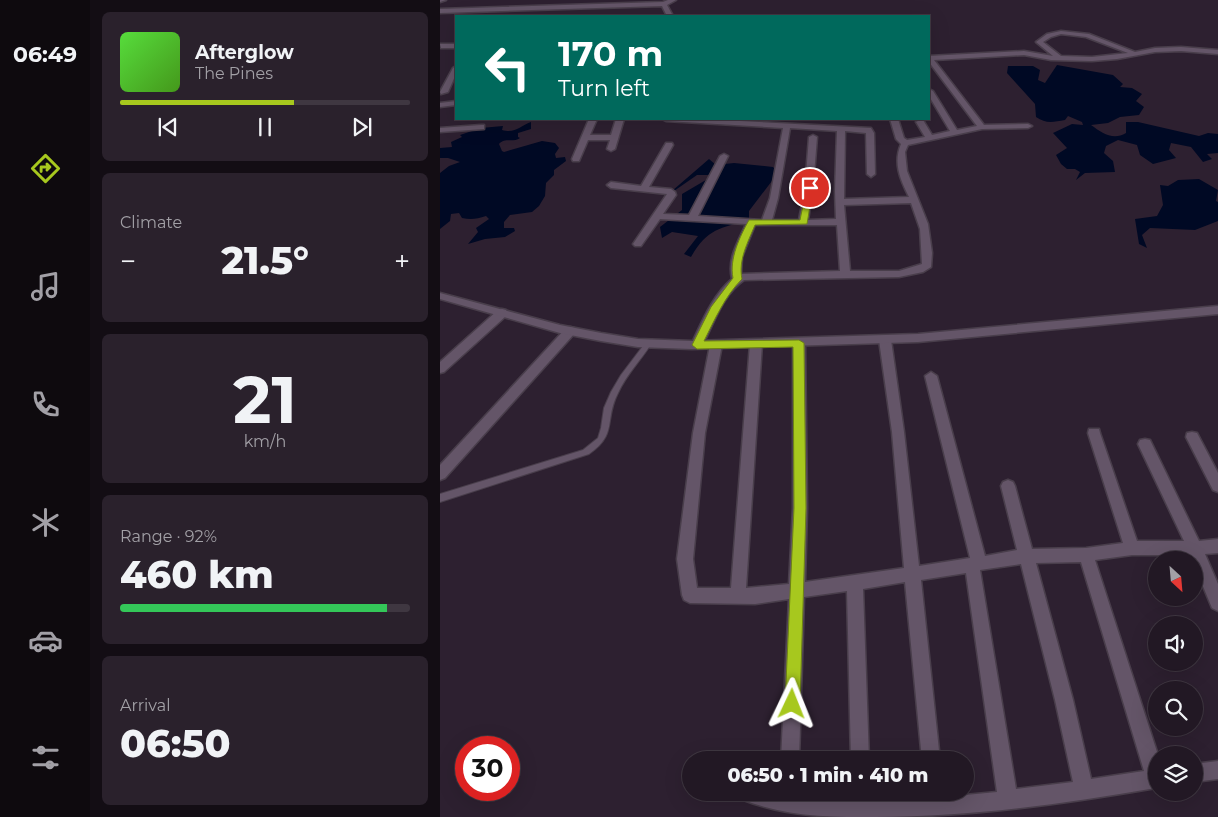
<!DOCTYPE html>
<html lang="en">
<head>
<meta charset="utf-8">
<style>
  :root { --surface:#221824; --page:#2a212c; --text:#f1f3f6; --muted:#a2a0a6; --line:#3f3741; --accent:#a7c81e }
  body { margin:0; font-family:Montserrat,sans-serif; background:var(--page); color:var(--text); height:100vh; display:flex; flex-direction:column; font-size:19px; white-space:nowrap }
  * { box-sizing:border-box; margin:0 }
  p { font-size:16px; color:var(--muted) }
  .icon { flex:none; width:28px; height:28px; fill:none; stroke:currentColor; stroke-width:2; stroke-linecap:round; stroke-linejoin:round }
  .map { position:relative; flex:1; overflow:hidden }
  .panel { display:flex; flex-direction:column; gap:12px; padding:12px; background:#130d14; width:350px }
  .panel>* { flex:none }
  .guide { position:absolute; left:15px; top:15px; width:475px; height:105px; border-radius:0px; box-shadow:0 5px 20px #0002,0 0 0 1px var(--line); background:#00695c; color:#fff; overflow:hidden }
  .needle { width:32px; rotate:154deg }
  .buttons { position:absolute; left:708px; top:551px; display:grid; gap:10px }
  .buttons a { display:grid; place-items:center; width:55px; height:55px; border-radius:50%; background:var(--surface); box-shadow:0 5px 20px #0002,0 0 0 1px var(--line); font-size:25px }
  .speed { position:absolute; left:15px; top:736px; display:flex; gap:10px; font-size:25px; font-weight:700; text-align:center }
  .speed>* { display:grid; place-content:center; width:65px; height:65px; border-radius:50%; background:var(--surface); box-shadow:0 5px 20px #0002,0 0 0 1px var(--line); line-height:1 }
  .speed .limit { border:8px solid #d22; background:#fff; color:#111 }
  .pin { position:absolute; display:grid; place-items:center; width:42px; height:42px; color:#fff; margin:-21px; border:2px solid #fff; border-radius:50%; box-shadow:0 1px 5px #0007 }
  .me { position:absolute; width:55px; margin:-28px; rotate:2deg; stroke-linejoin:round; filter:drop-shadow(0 0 4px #0008) }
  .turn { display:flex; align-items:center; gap:18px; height:105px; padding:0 20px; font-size:22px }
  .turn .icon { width:65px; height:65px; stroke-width:2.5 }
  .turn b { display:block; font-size:35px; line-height:42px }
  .big { font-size:38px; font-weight:800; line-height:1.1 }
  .panel .widget { flex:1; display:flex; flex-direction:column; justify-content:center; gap:8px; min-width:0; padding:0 18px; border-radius:8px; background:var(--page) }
  .panel .dial { align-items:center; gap:0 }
  .dial b { font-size:65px; line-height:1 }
  .song { display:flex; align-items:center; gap:15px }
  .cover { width:60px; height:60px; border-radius:8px; background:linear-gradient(135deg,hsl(110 70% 55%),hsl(100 70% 35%)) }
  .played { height:5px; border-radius:2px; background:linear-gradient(90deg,var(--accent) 60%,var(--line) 60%) }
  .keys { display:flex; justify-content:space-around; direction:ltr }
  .heat { display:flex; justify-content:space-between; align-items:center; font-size:28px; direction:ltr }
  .charge { height:8px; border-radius:4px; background:linear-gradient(90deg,#34c759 92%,var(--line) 0) }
  .trip { position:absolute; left:242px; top:751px; width:292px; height:50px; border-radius:25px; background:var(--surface); box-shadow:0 5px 20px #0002,0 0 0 1px var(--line); font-weight:800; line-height:50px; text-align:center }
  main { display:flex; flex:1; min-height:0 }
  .menu { display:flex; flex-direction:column; width:90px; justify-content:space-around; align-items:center; background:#0e0a0e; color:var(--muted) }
  .menu .icon { width:35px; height:35px }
  .menu .active { color:var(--accent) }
  .menu b { font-size:22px; color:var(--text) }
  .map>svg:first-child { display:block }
</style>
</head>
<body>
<main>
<nav class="menu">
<b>06:49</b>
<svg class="icon active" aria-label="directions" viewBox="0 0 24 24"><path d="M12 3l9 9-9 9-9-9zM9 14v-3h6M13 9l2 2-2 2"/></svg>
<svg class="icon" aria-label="music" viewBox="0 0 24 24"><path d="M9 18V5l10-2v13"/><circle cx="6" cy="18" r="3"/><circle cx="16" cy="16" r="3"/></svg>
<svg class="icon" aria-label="phone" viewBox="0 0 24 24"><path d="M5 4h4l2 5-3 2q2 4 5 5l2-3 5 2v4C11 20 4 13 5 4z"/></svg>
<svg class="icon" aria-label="climate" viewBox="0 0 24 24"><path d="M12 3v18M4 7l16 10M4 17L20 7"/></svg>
<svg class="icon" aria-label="car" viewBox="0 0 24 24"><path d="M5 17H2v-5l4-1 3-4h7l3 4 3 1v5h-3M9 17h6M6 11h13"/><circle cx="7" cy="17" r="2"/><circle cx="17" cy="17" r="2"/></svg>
<svg class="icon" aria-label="filters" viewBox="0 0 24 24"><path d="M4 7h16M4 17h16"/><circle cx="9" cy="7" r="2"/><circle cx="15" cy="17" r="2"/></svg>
</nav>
<section class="panel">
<div class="widget">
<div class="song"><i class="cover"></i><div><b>Afterglow</b><p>The Pines</p></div></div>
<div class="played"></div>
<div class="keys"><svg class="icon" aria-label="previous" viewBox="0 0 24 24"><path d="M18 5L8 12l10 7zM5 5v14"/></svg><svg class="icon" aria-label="pause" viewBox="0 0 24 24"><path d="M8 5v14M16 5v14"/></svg><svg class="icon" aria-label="next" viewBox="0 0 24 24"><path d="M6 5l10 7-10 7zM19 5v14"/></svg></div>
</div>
<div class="widget"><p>Climate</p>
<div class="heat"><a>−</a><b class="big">21.5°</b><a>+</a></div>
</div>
<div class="widget dial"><b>21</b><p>km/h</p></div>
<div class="widget"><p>Range · 92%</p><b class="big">460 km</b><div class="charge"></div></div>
<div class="widget"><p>Arrival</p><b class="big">06:50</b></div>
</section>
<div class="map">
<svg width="778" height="817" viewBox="0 0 778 817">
  <rect width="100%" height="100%" fill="#2d2030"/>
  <!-- water -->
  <g fill="#000924">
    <path d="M617 65 673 75 683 84 680 87 692 88 702 94 696 101 704 107 699 115 680 117 668 123 651 125C662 133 673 141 686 133V122H698L759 136 768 133 778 134V153L767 154 772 159 763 162 751 147 731 143 729 150 736 158 713 164 700 155 697 145 678 140 666 146 664 153 673 161 675 172 645 173 636 180 640 172 635 169H627L621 164 616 155 627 148 613 133 632 124 643 125 642 122 628 116 625 120C613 122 606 124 596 117L595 104 567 73 568 66H593L600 70 598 80 605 83Z"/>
    <path d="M91 122V129L78 133V137L80 138C73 143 65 137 59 144L62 151 64 152 102 141 115 143 119 148 115 154 116 158 125 157 126 161 114 170V175L106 183 105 196 99 206 92 212 70 215 64 222V228H74L75 231 65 237 45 239 28 244 38 232 36 228 49 219 46 216C37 219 31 220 22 218L19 213 11 214 10 221 0 229V173L9 166 20 162 8 158H0V148L12 147 11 142 22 137 20 135 41 128 63 126 62 130C75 134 80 126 91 122Z"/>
    <path d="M269 159 276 165 294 163 333 167 338 173 309 211V220C280 228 267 229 251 257L244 254 258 236 232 232 222 238 220 227 242 210V194L271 177 269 175H257L234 191 228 206 225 197Z"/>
    <polygon points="759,179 778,190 776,201 778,202 778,221 755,230 710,228 702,235 707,248 699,244 695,219 717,216 723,205 720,185 728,186 738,180"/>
  </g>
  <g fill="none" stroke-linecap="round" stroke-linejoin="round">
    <!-- lane casing -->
    <g stroke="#493e4b" stroke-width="2">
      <path id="lane" d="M206 342H210L211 344C201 360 186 375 178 393 164 420 178 434 149 454L0 502V494L143 450 158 438 161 428 164 408 171 392 181 375Z"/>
    </g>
    <!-- street casing -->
    <g stroke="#493e4b" stroke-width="3">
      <g id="street">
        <polygon points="0,0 6,0 0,2"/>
        <polygon points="228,0 236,0 227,5 233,16 227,16 222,6 0,13 0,9 223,2"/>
        <path d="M621 31 649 34 695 52 715 48 741 47 778 50V54L741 51 715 52 677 59 652 61 611 60 584 55 494 60 544 125 588 124 592 126 588 128 542 129 468 145 465 152 467 171 488 224 492 253 491 267 483 272 459 277 304 280C281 296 274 324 261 348H253L251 345C262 322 272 296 292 279 287 259 298 242 306 224L220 219 201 246H195L193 244 227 194 171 188 167 185 171 182 201 186 226 143H232L233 145 209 187 231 189 235 192 236 195 223 214 249 215 280 156 284 154 288 156 258 216 322 220 330 198 343 128 226 121 222 119H263L431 128 434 133 435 174 431 177 427 174 426 133 405 131 404 199 469 197C460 179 453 163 461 144L456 139 450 119H458L464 138 467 140 485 137 476 122 480 120H483L492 135 510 131 489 96V89L493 91 517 130 537 126 489 62V56L584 51 613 56 596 42 607 34ZM621 34 646 37 688 53 652 57 621 56 603 42 611 37ZM350 128 397 131 395 191 396 219 368 220 373 188 377 137 373 135 369 137 365 188 359 220H332L338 198ZM471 203 480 229 482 264 459 271H410L404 205ZM315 225H397L400 271 301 274 302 257Z"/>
        <polygon points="0,44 16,44 16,48 1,48"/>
        <polygon points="16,66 16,74 8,92 1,94 0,92 13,68"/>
        <polygon points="16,101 16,105 0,107 0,103"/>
        <polygon points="149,119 157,119 150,135 171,135 176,119 184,119 175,149 171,151 167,149 170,140 148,140 139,161 133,161 132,159"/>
        <polygon points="41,125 44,125 44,129 0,132 0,128"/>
        <polygon points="62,309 66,310 67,313 66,316 4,372 0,373 0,362 58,310"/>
        <polygon points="130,327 134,328 136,331 134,334 5,478 0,480 0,465 126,328"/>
        <path d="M445 336 451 340 464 432 479 566 530 558 485 376 491 372 497 376 545 556 577 550 561 486 563 482 568 480 573 482 575 486 592 549 646 548 683 543 648 433 649 429H659L660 433 697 541H744L698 444 700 440 705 439 710 440 759 541 778 539V553L765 554 778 584V611L772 608 750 555H692L655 560 718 755 716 788C623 804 530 817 436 817 389 817 346 817 301 799L299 792H348L391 801H411V792H431V801L485 798V792H504V797L557 792 526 573 481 580 500 760H482L465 582 423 589 429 760H411L407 591 364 597 359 760H341L349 599 315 604 250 603 244 600 242 595 237 559 253 433 270 345 276 341 282 345 265 433 253 559 257 588H291L310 344 316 340 322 344 306 588 349 584 353 508V343L359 339 365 343 367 508 365 582 464 568 452 432 439 340ZM641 562 704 771 651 779 633 700 596 563ZM581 564 615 700 633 782 576 789 540 570Z"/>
        <polygon points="752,432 757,433 778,473 778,492 773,490 746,437 747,433"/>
        <polygon points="778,761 778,779 754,782 754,764"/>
      </g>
    </g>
    <!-- secondary casing -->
    <g stroke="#493e4b" stroke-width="3">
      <polygon id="secondary" points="0,293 120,325 161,333 198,339 252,341 478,334 778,306 778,314 478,342 252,349 198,347 161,341 120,333 0,299"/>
    </g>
    <!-- lane -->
    <use href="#lane" fill="#645568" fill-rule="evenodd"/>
    <!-- street -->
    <use href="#street" fill="#645568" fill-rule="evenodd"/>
    <!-- secondary -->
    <use href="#secondary" fill="#645568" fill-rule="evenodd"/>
  </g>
  <!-- route -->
  <path fill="#a7c81e" stroke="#6d8214" d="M367 186 373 188 367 224 315 225C308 242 298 260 302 279 285 296 275 319 264 341L359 340 364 343 366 508 360 704 358 709 352 712 347 709 345 704 354 508 353 347 257 349 252 345 271 307 293 278C289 259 300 236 309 220H360Z"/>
</svg>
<div class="buttons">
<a><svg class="needle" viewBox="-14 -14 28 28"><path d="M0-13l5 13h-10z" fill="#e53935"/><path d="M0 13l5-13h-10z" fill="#a2a0a6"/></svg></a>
<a><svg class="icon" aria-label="sound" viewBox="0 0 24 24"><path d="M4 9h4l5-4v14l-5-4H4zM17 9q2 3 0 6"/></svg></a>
<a><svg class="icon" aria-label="search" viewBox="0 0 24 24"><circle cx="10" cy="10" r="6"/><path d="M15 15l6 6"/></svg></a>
<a><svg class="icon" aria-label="layers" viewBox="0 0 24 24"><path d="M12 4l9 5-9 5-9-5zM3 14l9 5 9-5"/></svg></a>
</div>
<div class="speed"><div class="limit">30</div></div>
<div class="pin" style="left:370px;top:188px;background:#d93025"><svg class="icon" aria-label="arrive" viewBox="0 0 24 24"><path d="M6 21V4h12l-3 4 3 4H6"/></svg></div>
<svg class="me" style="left:352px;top:704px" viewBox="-20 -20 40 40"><path d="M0-17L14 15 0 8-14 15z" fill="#a7c81e" stroke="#fff" stroke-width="4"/></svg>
<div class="trip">06:50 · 1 min · 410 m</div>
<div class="guide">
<div class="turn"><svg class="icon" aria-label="left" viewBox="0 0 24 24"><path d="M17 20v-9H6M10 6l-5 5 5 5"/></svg><div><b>170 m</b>Turn left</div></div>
</div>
</div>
</main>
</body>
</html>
